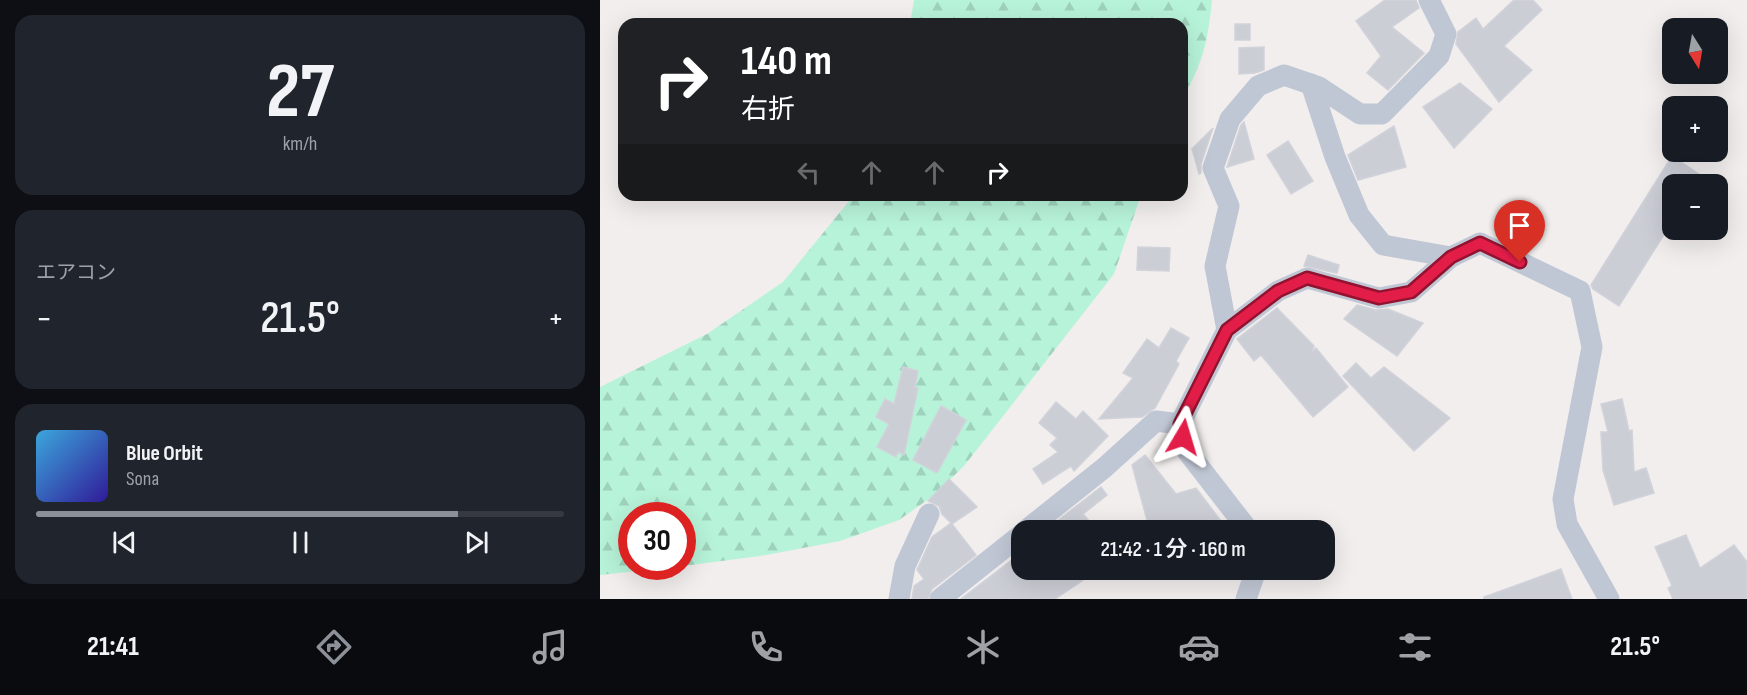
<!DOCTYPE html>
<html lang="ja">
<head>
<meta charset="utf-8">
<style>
  :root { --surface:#171b24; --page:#20242c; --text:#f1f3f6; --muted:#9ea1a6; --line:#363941; --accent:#8c9099 }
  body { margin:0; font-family:"Sofia Sans Condensed","Noto Sans JP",sans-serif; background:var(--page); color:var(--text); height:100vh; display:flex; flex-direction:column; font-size:22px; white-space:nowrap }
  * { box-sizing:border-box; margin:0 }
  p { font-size:20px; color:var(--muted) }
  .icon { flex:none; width:33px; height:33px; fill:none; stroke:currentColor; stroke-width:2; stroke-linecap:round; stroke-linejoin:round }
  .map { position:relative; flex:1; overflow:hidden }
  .side { display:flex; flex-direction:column; gap:15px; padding:15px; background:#0d0f14; width:600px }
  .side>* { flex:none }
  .hud { position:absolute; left:18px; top:18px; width:570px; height:183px; border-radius:18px; box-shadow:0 6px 24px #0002; background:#202124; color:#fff; overflow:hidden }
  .needle { width:39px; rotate:169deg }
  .controls { position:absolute; left:1062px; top:18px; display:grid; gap:12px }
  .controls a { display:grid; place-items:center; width:66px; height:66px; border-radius:12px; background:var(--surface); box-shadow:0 6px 24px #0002; font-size:30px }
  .speed { position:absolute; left:18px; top:502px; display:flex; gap:12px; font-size:30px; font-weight:700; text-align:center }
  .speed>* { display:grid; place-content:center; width:78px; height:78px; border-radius:50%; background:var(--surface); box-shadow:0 6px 24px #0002; line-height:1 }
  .speed .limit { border:9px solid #d22; background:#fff; color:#111 }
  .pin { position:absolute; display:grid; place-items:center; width:51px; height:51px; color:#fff; margin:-62px -26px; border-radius:50% 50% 50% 0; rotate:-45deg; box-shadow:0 0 6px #0007 }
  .pin .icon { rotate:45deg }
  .me { position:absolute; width:66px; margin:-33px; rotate:7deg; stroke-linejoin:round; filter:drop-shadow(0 0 4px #0008) }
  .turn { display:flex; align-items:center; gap:21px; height:126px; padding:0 24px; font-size:27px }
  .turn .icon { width:78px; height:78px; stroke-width:2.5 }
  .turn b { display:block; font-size:42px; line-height:51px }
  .lanes { display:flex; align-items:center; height:57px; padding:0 24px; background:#0003; justify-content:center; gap:30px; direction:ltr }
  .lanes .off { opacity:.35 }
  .big { font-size:45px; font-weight:600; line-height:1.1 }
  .side .widget { flex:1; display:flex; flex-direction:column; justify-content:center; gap:9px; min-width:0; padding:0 21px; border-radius:18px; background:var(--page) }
  .side .dial { align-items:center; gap:0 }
  .dial b { font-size:78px; line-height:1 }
  .song { display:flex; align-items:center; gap:18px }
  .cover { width:72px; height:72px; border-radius:9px; background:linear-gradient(135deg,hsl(200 70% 55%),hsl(250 70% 35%)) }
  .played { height:6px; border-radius:3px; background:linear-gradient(90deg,var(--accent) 80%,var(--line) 80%) }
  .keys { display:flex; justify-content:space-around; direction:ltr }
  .heat { display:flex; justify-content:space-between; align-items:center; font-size:33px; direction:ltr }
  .trip { position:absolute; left:411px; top:520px; width:324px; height:60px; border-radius:18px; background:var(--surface); box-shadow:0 6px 24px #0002; font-weight:600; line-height:60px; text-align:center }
  .tabs { display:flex; height:96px; justify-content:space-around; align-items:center; background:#090b0e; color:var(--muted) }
  .tabs .icon { width:42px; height:42px }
  .tabs .on { color:var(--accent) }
  .tabs b { font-size:27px; color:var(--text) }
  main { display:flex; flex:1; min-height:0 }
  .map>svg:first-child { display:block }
</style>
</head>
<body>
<main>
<section class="side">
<div class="widget dial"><b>27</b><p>km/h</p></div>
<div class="widget"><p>エアコン</p>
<div class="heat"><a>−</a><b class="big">21.5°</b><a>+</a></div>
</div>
<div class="widget">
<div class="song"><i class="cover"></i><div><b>Blue Orbit</b><p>Sona</p></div></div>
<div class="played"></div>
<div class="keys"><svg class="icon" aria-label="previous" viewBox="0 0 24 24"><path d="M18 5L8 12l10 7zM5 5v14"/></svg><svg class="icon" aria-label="pause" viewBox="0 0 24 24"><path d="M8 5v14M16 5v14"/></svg><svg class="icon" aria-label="next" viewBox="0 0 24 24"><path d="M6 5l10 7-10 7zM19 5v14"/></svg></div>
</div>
</section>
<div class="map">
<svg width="1147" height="599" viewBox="0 0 1147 599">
  <defs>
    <pattern id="forest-firs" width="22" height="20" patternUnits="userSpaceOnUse" patternTransform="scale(1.5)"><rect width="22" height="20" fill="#b7f3d9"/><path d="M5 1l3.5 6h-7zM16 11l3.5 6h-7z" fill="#9fd2bd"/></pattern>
  </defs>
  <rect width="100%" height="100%" fill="#f1eeed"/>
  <!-- forest -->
  <g fill="url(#forest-firs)">
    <path d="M314 0H612C608 40 603 64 582 99V24H310Z"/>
    <polygon points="254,195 541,195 514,274 364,466 333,496 299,520 240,541 160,556 83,566 82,516 32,516 32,567 74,567 0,575 0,387 107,334 183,282"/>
  </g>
  <!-- building -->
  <g fill="#ccced6" stroke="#d1d2da" stroke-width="1.5">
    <polygon points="785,0 816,0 819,8 792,27 824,53 788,90 767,73 781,56 756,21"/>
    <polygon points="914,0 933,0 942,10 904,46 932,70 899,102 856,44 858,32 876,18 883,29"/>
    <rect x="635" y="24" width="15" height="16"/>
    <polygon points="664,47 664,70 655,73 639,74 639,48"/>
    <polygon points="860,83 892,109 854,148 823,107"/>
    <polygon points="644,122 654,159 627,167 641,125"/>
    <polygon points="794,126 806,167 758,180 748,155"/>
    <polygon points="613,128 601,164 601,173 599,174 592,149"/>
    <polygon points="688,141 713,181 691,194 667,155"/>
    <polygon points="1072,156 1114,184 1072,184 1072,222 1019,306 993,289 991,285"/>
    <polygon points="538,247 570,248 569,271 537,270"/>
    <polygon points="708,255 739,265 737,273 704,266"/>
    <polygon points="757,305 776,310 788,309 823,323 797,356 744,319"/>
    <polygon points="677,308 714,346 712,352 716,348 748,387 713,417 661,355 654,361 637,339"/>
    <polygon points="571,328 589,338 576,361 579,364 555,408 542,417 499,419 533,378 523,373 547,339 559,348"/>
    <polygon points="756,363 771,378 784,367 850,418 814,451 743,376"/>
    <polygon points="303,367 318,371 315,387 318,388 304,455 298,452 296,457 277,447 289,424 276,417 285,399 294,404"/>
    <polygon points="1022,399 1029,431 1032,430 1034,472 1046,468 1054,493 1014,505 1003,470 1001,432 1008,432 1001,404"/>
    <polygon points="456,402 476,419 483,411 508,436 474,471 471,466 443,484 433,469 458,452 450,445 457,438 439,423"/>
    <polygon points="341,406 366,420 337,473 313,460"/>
    <polygon points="545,455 576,494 596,488 624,525 616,531 595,531 591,526 573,531 550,531 532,465"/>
    <polygon points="349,479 377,507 352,524 376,555 332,589 328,599 312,599 314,586 324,579 317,570 332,537 351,523 342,514 339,506 328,501"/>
    <polygon points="501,487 507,495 483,514 498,531 450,531 454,527 452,525"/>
    <polygon points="1086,535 1100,568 1134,545 1147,562 1147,599 1073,599 1068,588 1072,586 1055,547"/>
    <polygon points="422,552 422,570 498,570 455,599 361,599"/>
    <polygon points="961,569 972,599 884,599 884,597"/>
  </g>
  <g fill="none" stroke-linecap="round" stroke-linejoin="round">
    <!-- street -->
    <g stroke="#c0c7d4" stroke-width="21">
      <polyline points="711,84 735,157 759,215 783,245 851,257"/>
      <polyline points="627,330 615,266 629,206 613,168 630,119 658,86 684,75 719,87 760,114 782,114 839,56 846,34 829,0"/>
      <polyline points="425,531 504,468 556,421 580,424"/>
      <polyline points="649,531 587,451 580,424 627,330 678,291 707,278 779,298 811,292 851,257 880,243 980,291 992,347 963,499 967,524 1009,599"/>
      <polyline points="299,599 305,566 329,514"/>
      <polyline points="340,599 422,534"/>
      <polyline points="646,599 656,570"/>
    </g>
  </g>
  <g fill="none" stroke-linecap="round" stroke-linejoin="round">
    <!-- route casing -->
    <g stroke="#92132f" stroke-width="15">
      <polyline id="route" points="583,437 580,424 627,330 678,291 707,278 779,298 811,292 851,257 880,243 920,262"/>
    </g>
    <!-- route -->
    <use href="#route" stroke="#e11d48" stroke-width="10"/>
  </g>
</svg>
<div class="controls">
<a><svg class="needle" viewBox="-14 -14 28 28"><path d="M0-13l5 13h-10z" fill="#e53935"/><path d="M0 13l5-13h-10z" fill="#9ea1a6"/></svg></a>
<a>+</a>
<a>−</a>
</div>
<div class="speed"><div class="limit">30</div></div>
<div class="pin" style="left:920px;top:262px;background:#d93025"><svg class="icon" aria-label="arrive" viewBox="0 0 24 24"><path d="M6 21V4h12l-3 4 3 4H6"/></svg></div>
<svg class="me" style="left:583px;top:437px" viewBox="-20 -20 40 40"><path d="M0-17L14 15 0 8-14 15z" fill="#e11d48" stroke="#fff" stroke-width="4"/></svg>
<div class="trip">21:42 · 1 分 · 160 m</div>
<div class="hud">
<div class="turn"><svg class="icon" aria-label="right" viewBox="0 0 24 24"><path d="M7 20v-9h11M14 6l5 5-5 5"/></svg><div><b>140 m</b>右折</div></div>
<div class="lanes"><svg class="icon off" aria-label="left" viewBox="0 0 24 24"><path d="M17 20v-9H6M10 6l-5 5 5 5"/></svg><svg class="icon off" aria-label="ahead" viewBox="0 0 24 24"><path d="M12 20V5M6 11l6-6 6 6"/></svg><svg class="icon off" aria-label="ahead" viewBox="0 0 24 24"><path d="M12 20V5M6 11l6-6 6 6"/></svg><svg class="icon" aria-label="right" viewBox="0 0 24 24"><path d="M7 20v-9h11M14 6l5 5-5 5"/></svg></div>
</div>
</div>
</main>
<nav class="tabs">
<b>21:41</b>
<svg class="icon on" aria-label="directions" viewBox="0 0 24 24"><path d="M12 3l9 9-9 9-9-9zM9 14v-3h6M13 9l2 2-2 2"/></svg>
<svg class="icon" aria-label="music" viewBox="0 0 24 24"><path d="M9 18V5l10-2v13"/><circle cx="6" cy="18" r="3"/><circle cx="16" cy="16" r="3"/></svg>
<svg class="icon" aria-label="phone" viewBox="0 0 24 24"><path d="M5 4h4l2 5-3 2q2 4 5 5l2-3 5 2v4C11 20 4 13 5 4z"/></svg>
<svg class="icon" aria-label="climate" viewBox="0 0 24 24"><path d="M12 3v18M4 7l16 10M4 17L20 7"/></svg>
<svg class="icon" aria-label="car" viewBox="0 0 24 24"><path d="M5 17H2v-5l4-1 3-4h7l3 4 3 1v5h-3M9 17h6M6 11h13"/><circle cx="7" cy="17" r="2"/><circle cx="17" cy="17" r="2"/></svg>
<svg class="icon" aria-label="filters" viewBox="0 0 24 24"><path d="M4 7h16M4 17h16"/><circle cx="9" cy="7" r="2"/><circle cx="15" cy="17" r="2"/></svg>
<b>21.5°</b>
</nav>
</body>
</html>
